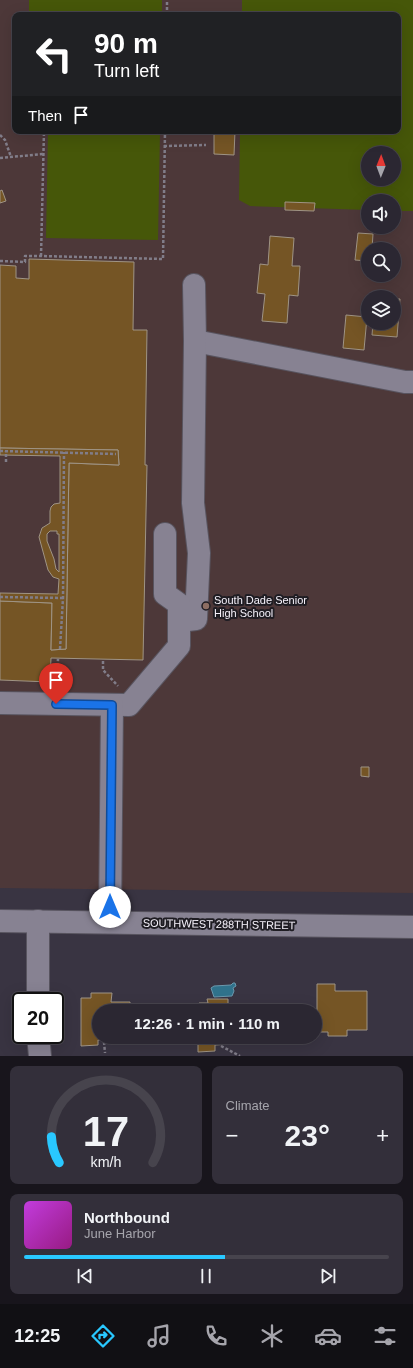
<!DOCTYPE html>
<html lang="en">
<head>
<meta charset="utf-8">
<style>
  :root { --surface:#2b2732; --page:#332f3a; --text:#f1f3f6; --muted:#a6a5ac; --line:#47444d; --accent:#29c8ff }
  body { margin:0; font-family:Helvetica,sans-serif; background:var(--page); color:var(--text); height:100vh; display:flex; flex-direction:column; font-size:15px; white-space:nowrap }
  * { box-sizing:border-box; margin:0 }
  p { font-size:13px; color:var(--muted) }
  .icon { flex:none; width:22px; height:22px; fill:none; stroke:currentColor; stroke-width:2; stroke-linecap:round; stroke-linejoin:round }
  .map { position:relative; height:1056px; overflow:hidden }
  .side { display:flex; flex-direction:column; gap:10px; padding:10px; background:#18151c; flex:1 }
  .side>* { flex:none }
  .top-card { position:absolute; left:12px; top:12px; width:389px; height:122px; border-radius:8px; box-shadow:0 4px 16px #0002,0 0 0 1px var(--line); background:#202124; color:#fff; overflow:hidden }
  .needle { width:26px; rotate:1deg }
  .controls { position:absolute; left:361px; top:146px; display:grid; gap:8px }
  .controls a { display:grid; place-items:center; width:40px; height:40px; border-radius:50%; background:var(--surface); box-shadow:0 4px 16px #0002,0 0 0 1px var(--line); font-size:20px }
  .speed { position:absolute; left:12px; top:992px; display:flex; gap:8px; font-size:20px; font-weight:700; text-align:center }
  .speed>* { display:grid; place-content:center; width:52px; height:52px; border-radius:50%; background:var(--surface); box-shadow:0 4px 16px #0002,0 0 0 1px var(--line); line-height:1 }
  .speed .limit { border:2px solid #111; border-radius:6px; background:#fff; color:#111 }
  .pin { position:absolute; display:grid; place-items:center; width:34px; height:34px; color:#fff; margin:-41px -17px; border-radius:50% 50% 50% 0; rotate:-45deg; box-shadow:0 0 4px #0007 }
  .pin .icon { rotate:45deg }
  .me { position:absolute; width:44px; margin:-22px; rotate:0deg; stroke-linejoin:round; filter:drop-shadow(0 0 3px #0008) }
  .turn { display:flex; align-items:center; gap:14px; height:84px; padding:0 16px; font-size:18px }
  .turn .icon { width:52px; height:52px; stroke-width:2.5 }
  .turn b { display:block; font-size:28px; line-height:34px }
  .then { display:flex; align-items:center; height:38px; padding:0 16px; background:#0003; gap:8px; font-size:15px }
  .big { font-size:30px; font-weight:700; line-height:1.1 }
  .side .card { flex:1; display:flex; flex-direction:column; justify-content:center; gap:6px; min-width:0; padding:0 14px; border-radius:8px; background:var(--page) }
  .side .dial { align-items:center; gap:0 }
  .dial svg { height:104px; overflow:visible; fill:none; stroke:var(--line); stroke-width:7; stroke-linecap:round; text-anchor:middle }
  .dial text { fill:var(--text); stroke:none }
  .song { display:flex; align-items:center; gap:12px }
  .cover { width:48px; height:48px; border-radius:6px; background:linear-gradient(135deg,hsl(290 70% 55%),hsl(310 70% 35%)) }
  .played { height:4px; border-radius:2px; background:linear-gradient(90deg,var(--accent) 55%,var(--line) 55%) }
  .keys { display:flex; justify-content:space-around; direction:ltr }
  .heat { display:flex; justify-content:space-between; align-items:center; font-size:22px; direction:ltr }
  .side .tiles { flex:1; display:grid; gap:10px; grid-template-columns:1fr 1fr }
  .card:last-child { grid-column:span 2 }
  .trip { position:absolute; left:92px; top:1004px; width:230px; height:40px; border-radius:20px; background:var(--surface); box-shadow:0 4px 16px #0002,0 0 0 1px var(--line); font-weight:700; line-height:40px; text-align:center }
  .tab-bar { display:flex; height:64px; justify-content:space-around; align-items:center; background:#111014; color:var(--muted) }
  .tab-bar .icon { width:28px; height:28px }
  .tab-bar .selected { color:var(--accent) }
  .tab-bar b { font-size:18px; color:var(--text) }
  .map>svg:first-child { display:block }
</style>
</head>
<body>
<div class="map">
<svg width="413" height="1056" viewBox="0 0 413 1056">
  <rect width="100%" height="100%" fill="#393442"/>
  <!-- education -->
  <path fill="#4d3839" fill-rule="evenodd" d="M0 0H413V893L0 888ZM15 15H398V131H15ZM368 153H394V179H368ZM368 201H394V227H368ZM368 249H394V275H368ZM368 297H394V323H368Z"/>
  <!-- green -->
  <g fill="#465709" fill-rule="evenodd">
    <rect x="29" y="0" width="133" height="15"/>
    <path d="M242 0H413V211H394V201H368V210L250 206 239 200 240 131H398V15H242ZM368 153H394V179H368Z"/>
    <polygon points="48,131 160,131 158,240 46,238"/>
  </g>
  <!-- water -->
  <polygon fill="#30728b" stroke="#6b98ad" points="233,983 235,983 236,986 233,988 234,991 232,996 214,997 211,988 214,986 231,985"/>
  <!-- building -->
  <g fill="#755525" stroke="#9f9485" fill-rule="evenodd">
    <polygon points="214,131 235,131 234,155 214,154"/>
    <polygon points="2,190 6,201 0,203 0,191"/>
    <polygon points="285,202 315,203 314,211 285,210"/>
    <polygon points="358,233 373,234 372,249 368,249 368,261 355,260"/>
    <polygon points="270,236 294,238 292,266 300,266 298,296 289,295 287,323 262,321 265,294 257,293 260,264 268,265"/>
    <polygon points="29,259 134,262 133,330 147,330 145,465 147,465 143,660 51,658 50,682 0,680 0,601 52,603 51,650 66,649 69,463 119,465 118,450 0,448 0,265 16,266 16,278 29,279"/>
    <polygon points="394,299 400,299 397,337 372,335 373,323 394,323"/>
    <polygon points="346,315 367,317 364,350 343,348"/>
    <path d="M0 448 118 450 119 465 69 463 66 649 51 650 52 603 0 601V593L58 594 59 579 53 577 48 570 39 537 42 528 50 523V511L51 507 54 504 60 503V456L0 455ZM50 531H57V534H59V572L56 569 54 559 47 541V534Z"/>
    <polygon points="361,767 369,767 369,777 361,776"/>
    <polygon points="317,984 335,984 335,991 367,991 367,1030 347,1030 347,1036 328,1036 328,1032 317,1032"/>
    <polygon points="91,993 112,993 111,1002 130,1002 130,1011 99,1011 99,1037 130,1037 130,1041 98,1040 98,1045 81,1046 81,998 91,998"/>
    <polygon points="207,999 228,999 228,1006 247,1007 247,1011 199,1011 199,1003 208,1003"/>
    <polygon points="198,1037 247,1037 247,1043 215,1045 215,1051 198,1052"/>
  </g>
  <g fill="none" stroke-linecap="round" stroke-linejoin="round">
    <!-- minor casing -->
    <g stroke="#58545f" stroke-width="24">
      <g id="minor">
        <polyline points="195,341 405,382 413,382"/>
        <polyline points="179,621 196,619 199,553 193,503 195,341 194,285"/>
        <polyline points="0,703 129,705 179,646 179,604 165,594 165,534"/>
        <polyline points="0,921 413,927"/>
        <polyline points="38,921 38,1001"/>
        <polyline points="110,922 112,705"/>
        <polyline points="38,1035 40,1056"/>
      </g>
    </g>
    <!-- path -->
    <g stroke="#817d89" stroke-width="2.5" stroke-dasharray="3 2" stroke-linecap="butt">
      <polyline points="167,15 167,0"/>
      <polyline points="0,135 5,140 11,157"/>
      <polyline points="164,146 206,145"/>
      <polyline points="0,158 43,154"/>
      <polyline points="41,256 44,131"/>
      <polyline points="0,261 25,262 25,256 41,256 163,259 165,131"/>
      <polyline points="0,451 116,454"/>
      <polyline points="6,462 6,451"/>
      <polyline points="0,597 63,598"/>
      <polyline points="60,649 63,598 64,452"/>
      <polyline points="103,661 103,670 118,686"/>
      <polyline points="56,686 58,659"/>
      <polyline points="104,1042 105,1053"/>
      <polyline points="221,1046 240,1056"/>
    </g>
    <!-- minor -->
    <use href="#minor" stroke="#878292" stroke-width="22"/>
  </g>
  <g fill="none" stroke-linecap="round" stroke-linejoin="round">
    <!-- route casing -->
    <g stroke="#114b97" stroke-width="10">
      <polyline id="route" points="56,704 112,705 110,907"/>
    </g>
    <!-- route -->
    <use href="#route" stroke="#1a73e8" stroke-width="7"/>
  </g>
  <!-- markers -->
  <circle fill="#8d6e63" stroke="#1f1d23" stroke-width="1.5" cx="206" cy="606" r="4"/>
  <g text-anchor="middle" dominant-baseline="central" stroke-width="4" stroke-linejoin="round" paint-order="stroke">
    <!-- poi labels -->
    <g font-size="11" fill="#f6f2fb" stroke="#1f1d23" text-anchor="start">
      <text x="214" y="600">South Dade Senior<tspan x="214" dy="13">High School</tspan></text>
    </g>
    <!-- street labels -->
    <g font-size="11" fill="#f6f2fb" stroke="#1f1d23">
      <text transform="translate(219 924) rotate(1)">SOUTHWEST 288TH STREET</text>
    </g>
  </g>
</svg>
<div class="controls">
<a><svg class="needle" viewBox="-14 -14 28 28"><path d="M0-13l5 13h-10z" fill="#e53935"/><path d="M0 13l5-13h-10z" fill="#a6a5ac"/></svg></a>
<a><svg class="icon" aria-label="sound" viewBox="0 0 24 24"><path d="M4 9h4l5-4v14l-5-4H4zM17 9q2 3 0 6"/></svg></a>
<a><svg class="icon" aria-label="search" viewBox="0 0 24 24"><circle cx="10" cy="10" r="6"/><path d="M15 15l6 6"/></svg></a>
<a><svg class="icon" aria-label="layers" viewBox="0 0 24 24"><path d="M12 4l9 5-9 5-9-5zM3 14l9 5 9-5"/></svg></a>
</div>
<div class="speed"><div class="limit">20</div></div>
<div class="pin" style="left:56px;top:704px;background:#d93025"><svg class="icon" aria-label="arrive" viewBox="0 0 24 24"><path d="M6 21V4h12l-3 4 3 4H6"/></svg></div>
<svg class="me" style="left:110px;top:907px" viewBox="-20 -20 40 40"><circle r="19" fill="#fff"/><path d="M0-13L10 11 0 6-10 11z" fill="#1a73e8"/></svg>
<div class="trip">12:26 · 1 min · 110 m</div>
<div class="top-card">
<div class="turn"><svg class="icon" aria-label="left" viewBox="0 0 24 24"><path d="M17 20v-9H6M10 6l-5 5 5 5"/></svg><div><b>90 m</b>Turn left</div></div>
<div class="then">Then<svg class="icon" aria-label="arrive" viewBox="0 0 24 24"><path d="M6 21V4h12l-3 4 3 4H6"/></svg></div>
</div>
</div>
<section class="side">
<div class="tiles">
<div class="card dial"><svg viewBox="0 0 100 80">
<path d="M14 69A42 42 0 1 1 86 69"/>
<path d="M14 69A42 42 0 0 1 8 49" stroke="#29c8ff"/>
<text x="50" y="56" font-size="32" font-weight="700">17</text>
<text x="50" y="72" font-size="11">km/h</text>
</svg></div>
<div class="card"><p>Climate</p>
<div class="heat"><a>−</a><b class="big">23°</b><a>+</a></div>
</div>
<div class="card">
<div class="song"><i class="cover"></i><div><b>Northbound</b><p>June Harbor</p></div></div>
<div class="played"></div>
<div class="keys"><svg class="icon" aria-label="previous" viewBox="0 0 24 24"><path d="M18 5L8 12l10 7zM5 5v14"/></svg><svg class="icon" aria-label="pause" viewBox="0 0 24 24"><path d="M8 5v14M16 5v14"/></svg><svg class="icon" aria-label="next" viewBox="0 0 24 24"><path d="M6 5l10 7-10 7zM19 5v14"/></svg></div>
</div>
</div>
</section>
<nav class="tab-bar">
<b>12:25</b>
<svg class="icon selected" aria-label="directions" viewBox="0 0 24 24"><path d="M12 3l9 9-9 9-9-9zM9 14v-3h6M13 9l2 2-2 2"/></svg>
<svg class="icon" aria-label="music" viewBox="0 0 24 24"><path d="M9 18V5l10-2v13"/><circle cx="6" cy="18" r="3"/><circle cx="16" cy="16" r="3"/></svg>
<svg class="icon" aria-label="phone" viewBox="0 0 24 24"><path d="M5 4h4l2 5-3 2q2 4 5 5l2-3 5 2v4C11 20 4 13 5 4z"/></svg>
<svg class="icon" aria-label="climate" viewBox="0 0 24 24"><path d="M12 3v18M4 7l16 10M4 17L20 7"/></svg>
<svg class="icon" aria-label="car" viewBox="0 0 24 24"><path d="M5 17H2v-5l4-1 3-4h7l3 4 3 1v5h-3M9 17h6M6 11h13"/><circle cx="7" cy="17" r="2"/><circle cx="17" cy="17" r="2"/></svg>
<svg class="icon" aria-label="filters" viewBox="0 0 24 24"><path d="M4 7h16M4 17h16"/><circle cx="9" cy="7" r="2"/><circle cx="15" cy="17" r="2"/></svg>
</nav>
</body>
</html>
